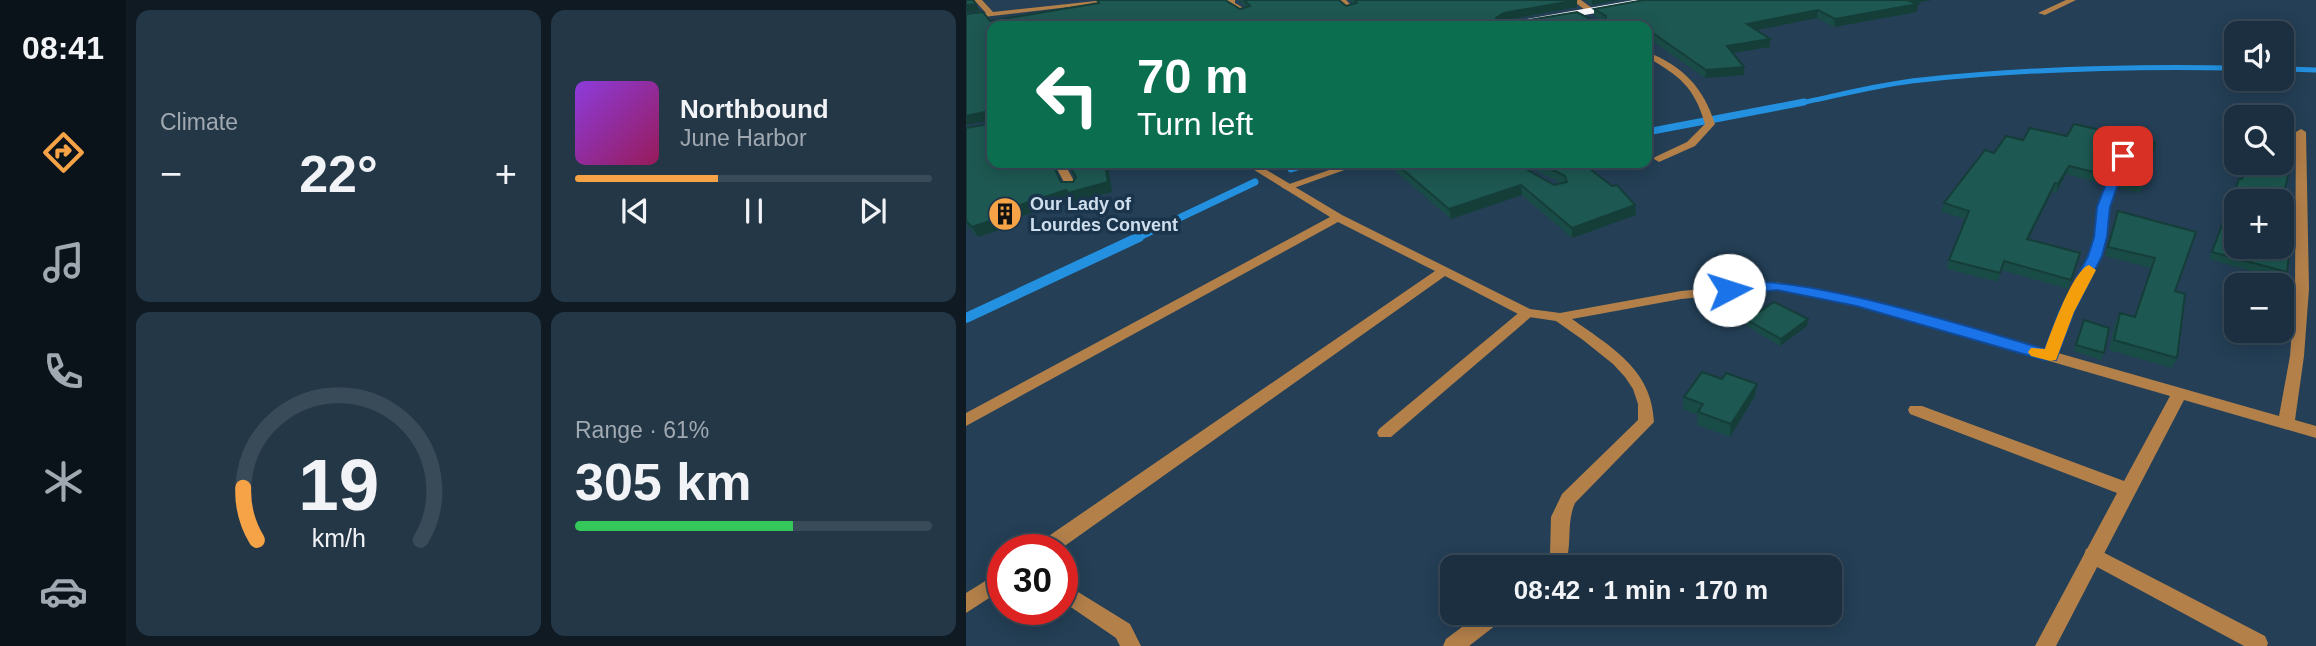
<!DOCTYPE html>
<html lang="en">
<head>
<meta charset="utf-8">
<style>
  :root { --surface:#1b2f40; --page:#243747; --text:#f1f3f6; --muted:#a0a9b1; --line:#394a59; --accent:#f5a346 }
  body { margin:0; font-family:Arial,sans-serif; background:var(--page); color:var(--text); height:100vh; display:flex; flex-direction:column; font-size:26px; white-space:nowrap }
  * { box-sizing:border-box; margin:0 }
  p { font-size:23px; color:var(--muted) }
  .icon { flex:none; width:38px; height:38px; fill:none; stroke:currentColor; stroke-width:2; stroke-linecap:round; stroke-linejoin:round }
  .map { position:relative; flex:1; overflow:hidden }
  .side { display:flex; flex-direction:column; gap:10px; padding:10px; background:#0f1a23; width:840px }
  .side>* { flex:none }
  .banner { position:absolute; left:21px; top:21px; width:665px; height:147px; border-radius:14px; box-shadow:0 4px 18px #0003,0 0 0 2px var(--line); background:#0b6e4f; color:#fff; overflow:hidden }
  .tools { position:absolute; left:1258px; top:21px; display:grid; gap:14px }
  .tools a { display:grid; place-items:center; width:70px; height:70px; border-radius:14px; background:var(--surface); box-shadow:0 4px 18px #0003,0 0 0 2px var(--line); font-size:35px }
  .speed { position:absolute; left:21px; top:534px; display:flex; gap:14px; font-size:35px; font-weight:700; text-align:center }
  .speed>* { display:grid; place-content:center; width:91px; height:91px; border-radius:50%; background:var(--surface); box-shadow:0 4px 18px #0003,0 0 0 2px var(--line); line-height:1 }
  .speed .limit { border:10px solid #d22; background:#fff; color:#111 }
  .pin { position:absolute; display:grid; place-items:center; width:60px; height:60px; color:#fff; margin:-30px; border-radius:14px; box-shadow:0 4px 10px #0006 }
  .me { position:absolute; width:77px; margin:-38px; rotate:85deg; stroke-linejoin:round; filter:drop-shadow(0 0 5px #0008) }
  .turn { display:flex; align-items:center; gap:24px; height:147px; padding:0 35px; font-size:32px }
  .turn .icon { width:91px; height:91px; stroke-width:2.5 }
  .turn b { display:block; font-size:49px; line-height:60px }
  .big { font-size:52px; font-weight:700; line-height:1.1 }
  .side .card { flex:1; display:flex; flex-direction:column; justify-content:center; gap:10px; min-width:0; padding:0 24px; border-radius:14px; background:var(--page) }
  .side .dial { align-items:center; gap:0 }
  .dial svg { height:182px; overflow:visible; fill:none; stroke:var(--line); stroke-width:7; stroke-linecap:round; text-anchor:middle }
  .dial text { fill:var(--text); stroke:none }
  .song { display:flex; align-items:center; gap:21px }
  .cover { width:84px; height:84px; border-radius:10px; background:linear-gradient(135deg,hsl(270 70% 55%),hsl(330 70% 35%)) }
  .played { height:7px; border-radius:4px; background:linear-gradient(90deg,var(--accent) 40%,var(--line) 40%) }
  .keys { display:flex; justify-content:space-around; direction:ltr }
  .heat { display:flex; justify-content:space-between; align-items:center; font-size:38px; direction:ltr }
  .charge { height:10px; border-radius:5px; background:linear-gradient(90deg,#34c759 61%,var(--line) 0) }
  .side .tiles { flex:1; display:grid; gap:10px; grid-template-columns:repeat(2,1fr) }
  .trip { position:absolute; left:474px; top:555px; width:402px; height:70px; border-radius:14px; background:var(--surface); box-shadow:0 4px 18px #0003,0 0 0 2px var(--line); font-weight:700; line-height:70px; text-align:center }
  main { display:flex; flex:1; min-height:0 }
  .menu { display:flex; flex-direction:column; width:126px; justify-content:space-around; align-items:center; background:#0b131a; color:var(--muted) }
  .menu .icon { width:49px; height:49px }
  .menu .current { color:var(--accent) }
  .menu b { font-size:32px; color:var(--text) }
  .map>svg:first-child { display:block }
</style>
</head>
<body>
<main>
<nav class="menu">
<b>08:41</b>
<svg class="icon current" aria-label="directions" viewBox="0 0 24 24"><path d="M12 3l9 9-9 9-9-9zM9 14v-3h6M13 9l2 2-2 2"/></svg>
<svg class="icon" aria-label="music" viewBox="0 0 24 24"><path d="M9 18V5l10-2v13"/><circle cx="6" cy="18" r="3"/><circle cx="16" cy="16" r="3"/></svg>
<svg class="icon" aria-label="phone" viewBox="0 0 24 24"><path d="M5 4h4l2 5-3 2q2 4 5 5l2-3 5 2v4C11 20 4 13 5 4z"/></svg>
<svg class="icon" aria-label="climate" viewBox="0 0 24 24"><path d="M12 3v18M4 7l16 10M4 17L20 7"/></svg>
<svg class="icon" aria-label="car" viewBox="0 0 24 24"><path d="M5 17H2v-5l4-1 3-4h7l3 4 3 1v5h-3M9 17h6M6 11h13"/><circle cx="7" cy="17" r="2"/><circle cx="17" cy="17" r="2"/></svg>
</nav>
<section class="side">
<div class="tiles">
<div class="card"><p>Climate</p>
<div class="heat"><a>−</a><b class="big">22°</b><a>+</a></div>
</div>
<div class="card">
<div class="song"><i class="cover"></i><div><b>Northbound</b><p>June Harbor</p></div></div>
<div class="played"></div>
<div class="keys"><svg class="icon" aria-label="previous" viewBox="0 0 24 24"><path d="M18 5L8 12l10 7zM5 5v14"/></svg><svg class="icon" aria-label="pause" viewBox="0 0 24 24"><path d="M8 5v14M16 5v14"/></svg><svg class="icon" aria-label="next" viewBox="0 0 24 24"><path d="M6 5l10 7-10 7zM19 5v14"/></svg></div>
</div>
<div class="card dial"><svg viewBox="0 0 100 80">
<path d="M14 69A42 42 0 1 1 86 69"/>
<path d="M14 69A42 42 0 0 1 8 46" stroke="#f5a346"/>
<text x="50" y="56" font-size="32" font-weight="700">19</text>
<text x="50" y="72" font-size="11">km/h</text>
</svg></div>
<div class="card"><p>Range · 61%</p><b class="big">305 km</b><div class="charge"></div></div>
</div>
</section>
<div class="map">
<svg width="1350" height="646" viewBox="0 0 1350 646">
  <rect width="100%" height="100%" fill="#243f56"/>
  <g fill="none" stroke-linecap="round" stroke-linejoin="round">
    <!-- stream-far2 -->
    <g stroke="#2391e0" stroke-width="5">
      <polyline points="1316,69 1350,70"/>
      <path d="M829 104C871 96 913 84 955 80 1059 69 1165 66 1270 68"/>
    </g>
    <!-- stream-far1 -->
    <g stroke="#2391e0" stroke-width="7">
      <polyline points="681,132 838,102"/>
      <polyline points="325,169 344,163"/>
      <polyline points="169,239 289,182"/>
    </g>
    <!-- stream -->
    <polyline stroke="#2391e0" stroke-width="10" points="0,318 173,237"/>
    <!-- lane -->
    <g fill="#b3804a" fill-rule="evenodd">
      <polygon points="606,0 615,0 630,11 623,13"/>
      <polygon points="1100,0 1110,0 1079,15 1072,13"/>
      <path d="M681 52C717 66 737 87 749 124L729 146 693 162 688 159 689 157 721 142 739 124C728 86 713 76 681 57Z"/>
      <polygon points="161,163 171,163 171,164 166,167"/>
      <polygon points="383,163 398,163 325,189 321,190 315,187"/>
      <polygon points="561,309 566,310 568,313 566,316 425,437 413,437 411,433 413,429 556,310"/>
      <polygon points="1127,547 1299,636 1302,643 1301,646 1278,646 1120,561 1118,555 1120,549"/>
      <polygon points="96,582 164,624 175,646 154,646 150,638 96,601"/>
    </g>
    <!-- street -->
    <g fill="#b3804a" fill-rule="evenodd">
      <polygon points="8,0 16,0 27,12 139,0 163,0 0,19 0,15 20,13"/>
      <polygon points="261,0 269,0 269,3 284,12 277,14 263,6"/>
      <polygon points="372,0 380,0 390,10 383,12"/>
      <path d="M1335 129 1340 132 1343 289 1338 356 1329 420 1350 426V438L1218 400 1090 646H1069L1151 493 944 414 942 410 944 406H956L1158 481 1204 396 890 305 811 290 715 299 606 319C645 347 686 369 688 422L609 503C599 526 608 549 597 567H576L584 555 585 517 596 494 672 420V404L667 389 659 377 647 364 617 340 590 321 556 316 479 276 93 550H69L71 544 469 271 372 222 0 426V413L364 217 277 163H289L376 215 564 309 594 313 715 291 811 282 897 298 1079 350 1094 312 1123 256 1129 237 1131 207 1160 133 1165 130 1170 133 1143 207 1141 237 1135 256 1108 312 1092 353 1313 416 1324 356 1329 289 1330 132Z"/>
      <polygon points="88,163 98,163 112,188 110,190 102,190"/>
      <polygon points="37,570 37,589 0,613 0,593"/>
      <polygon points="516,612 542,612 539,618 503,646 477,646 480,639"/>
    </g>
    <!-- highway -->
    <polygon fill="#fafafa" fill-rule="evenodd" points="668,0 691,0 686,3 557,26 533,26 539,23"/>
  </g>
  <!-- wall -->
  <g fill="#1a4c47" fill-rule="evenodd">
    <polygon points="272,0 373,0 380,6 387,4 384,0 611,0 611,7 537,21 636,21 628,16 628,9 949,3 951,12 868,27 851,18 790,30 804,47 766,53 778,75 739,78 681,37 681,26 26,26 26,163 95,182 107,182 109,178 101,163 152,163 142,165 146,192 106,203 105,199 45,220 48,225 12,237 0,224 0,128 22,124 24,21 260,1 274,9 280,7"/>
    <polygon points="619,0 653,0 626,5"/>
    <polygon points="1156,135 1137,184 1100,174 1090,193 1086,192 1062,240 1114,253 1102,289 1035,270 1032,282 981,269 983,260 1000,219 975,212 978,203 1028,153 1057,140"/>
    <polygon points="1171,139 1178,185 1174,193 1153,188"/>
    <path d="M420 163H616L669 205 670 215 606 238 556 195 485 219ZM567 169 595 183 588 185 563 171Z"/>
    <polygon points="1281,163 1270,201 1321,272 1317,280 1243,259 1270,185 1273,179 1275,179"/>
    <polygon points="1152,211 1230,232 1209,291 1211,358 1206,368 1143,350 1149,323 1154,313 1168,317 1185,268 1139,256 1149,220"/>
    <polygon points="842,319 841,326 814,346 781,326 781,320"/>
    <polygon points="1118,320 1138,353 1135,360 1108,351"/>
    <polygon points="756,379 791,384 789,396 764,437 731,425 732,415 717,409 718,397"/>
  </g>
  <!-- shaded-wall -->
  <g fill="#153e39">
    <polygon points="611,0 611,7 539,20 530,25 530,18 538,13"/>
    <polygon points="626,0 653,0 626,5"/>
    <polygon points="936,0 966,0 935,6"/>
    <polygon points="10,4 14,11 0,12 0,5"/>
    <polygon points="952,4 951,12 868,27 869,19"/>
    <polygon points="852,10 851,18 781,32 781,24"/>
    <polygon points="804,39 804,47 760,54 761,46"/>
    <polygon points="778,67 778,75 739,78 740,70"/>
    <polygon points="23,111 26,120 0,125 0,116"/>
    <polygon points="139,163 152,163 142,165 146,192 106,203 105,199 45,220 48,225 12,237 6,227 39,210 100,190"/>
    <polygon points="560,163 567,163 567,169 558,173 558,164"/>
    <polygon points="1103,166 1100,174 1090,193 1092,184"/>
    <polygon points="1089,183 1086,192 1058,248 1061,239"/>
    <polygon points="555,185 556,195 485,219 483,209"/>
    <polygon points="669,205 670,215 606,238 606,228"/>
    <polygon points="842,319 841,326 814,346 815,339"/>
    <polygon points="791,384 789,396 764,437 765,424"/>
  </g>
  <!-- building -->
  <g fill="#1e5852" stroke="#153e39" stroke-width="2">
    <polygon points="0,0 7,0 10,4 0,5"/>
    <polygon points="131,0 259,0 274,9 284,6 278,0 373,0 380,6 391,3 389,0 611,0 538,13 530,18 532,21 556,21 611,12 628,21 639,21 640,16 628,9 678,0 941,0 952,4 869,19 852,10 781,24 804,39 761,46 778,67 740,70 681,29 681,26 677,26 674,24 662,26 26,26 26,163 86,163 95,182 107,182 110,177 102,163 139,163 142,182 102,193 100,190 39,210 42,215 6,227 0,221 0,128 22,124 23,111 0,116 0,14 17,12 24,21 133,3"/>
    <polygon points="1108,124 1156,135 1140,175 1103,166 1092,184 1089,183 1061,239 1114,253 1105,280 1038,261 1034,273 983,260 1003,211 978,203 1019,150 1028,153 1040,136 1057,140 1064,128 1101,136"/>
    <polygon points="1171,139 1189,143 1178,185 1156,180"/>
    <polygon points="429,163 560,163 558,164 560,169 588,185 601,182 599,176 573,163 616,163 646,186 651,185 669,205 606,228 555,185 483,209"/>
    <polygon points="1282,163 1323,171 1316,201 1270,201 1270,247 1316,247 1316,216 1327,218 1321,272 1246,252 1273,179 1276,179"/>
    <polygon points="1152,211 1230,232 1209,291 1219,294 1211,358 1148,340 1154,313 1169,317 1189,258 1142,247"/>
    <polygon points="808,302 842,319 815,339 781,320"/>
    <polygon points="1118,320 1143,328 1138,353 1110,345"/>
    <polygon points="736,372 756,379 760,373 791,384 765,424 732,412 737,404 718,397"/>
  </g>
  <!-- route -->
  <path fill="#1a73e8" stroke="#114b97" stroke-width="2" d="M1157 152 1162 156 1144 207 1141 237 1136 256 1108 312 1090 360H1078L890 306 811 290 763 295 755 290C790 257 1028 335 1079 349L1093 312 1122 256 1128 237 1131 207 1151 156Z"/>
  <!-- slow -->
  <path fill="#f59e0b" d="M1123 265 1130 270 1108 312 1090 360 1084 361 1065 356 1062 352 1065 348 1079 349C1085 332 1107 270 1123 265Z"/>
  <!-- icons -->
  <defs>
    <g id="building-disc" transform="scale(1.75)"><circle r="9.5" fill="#f5a346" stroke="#1a344b"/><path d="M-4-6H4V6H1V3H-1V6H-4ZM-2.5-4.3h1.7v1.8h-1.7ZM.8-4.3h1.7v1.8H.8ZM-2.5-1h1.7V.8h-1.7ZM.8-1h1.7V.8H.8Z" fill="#111"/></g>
  </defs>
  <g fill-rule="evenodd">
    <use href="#building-disc" x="39" y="214"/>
  </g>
  <g text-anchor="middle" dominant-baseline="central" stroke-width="7" stroke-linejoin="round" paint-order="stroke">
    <!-- poi labels -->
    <g font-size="18" font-weight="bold" fill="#cfdeed" stroke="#1a344b" text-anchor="start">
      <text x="64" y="204">Our Lady of<tspan x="64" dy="21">Lourdes Convent</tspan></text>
    </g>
  </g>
</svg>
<div class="tools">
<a><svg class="icon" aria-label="sound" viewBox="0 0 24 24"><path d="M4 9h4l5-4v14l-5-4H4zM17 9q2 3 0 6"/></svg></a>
<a><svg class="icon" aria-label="search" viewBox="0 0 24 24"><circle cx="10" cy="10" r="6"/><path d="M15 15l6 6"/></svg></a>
<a>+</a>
<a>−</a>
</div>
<div class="speed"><div class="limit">30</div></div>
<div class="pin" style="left:1157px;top:156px;background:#d93025"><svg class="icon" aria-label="arrive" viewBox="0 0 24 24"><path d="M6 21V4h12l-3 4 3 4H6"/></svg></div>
<svg class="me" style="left:763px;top:290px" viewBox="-20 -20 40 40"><circle r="19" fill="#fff"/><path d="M0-13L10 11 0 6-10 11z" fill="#1a73e8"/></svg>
<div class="trip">08:42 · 1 min · 170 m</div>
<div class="banner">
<div class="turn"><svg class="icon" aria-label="left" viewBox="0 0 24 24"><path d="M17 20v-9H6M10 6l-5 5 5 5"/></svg><div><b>70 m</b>Turn left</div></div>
</div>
</div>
</main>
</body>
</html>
